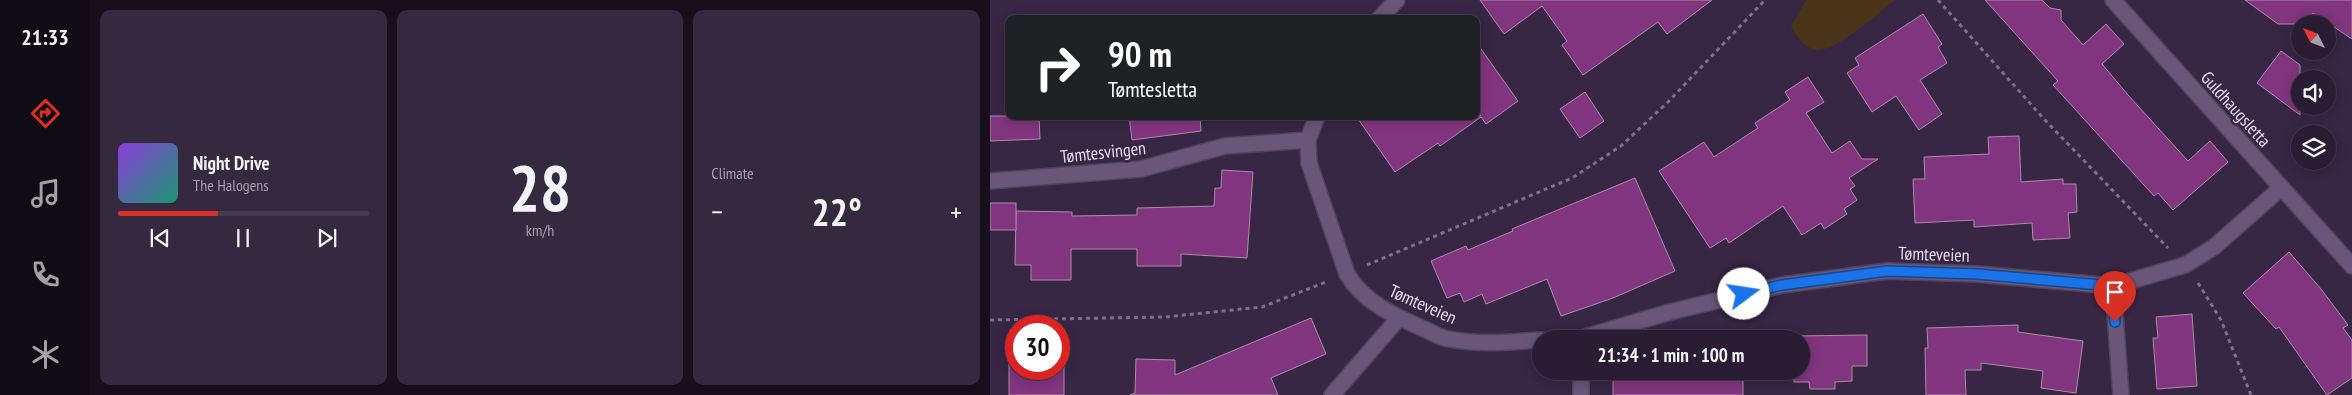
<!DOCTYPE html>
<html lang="en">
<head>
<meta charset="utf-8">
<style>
  :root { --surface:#291c33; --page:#35293f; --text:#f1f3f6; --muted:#a5a1ac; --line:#453a4e; --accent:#d93025 }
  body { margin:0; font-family:"PT Sans Narrow",sans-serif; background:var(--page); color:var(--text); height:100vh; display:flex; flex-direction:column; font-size:19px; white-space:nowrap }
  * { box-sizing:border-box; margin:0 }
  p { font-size:16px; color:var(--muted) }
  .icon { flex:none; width:28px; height:28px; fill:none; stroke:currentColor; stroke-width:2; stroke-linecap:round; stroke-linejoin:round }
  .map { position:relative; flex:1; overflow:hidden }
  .details { display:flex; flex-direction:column; gap:10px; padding:10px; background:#170f1c; width:900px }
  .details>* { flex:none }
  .hud { position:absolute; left:15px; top:15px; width:475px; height:105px; border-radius:10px; box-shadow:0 2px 12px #0003,0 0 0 1px var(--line); background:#202124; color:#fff; overflow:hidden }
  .needle { width:32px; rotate:312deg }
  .buttons { position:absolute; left:1301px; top:15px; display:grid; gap:10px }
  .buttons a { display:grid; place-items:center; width:45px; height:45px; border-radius:50%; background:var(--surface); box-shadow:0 2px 12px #0003,0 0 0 1px var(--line); font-size:25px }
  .speed { position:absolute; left:15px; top:315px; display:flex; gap:10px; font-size:25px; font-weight:700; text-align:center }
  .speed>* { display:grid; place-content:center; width:65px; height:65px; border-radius:50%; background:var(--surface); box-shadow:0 2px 12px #0003,0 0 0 1px var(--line); line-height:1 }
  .speed .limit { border:8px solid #d22; background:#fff; color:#111 }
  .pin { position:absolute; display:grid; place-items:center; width:42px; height:42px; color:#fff; margin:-51px -21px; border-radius:50% 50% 50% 0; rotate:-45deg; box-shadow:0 0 5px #0007 }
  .pin .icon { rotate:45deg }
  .me { position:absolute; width:55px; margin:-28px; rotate:76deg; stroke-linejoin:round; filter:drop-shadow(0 0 4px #0008) }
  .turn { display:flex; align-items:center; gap:18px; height:105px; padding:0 20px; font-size:22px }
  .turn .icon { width:65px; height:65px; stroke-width:2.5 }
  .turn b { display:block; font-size:35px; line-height:42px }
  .big { font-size:38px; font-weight:700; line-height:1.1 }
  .details .tile { flex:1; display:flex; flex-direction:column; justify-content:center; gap:8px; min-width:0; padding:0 18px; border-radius:10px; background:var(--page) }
  .details .dial { align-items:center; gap:0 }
  .dial b { font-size:65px; line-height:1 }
  .song { display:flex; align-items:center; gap:15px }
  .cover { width:60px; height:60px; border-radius:8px; background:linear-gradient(135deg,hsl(270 70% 55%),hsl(160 70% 35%)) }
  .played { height:5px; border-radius:2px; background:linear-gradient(90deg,var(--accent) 40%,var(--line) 40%) }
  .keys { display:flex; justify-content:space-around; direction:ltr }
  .heat { display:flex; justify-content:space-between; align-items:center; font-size:28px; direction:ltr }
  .details .tiles { flex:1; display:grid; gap:10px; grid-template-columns:repeat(3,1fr) }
  .trip { position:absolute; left:542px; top:330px; width:278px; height:50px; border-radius:25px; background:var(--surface); box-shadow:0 2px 12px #0003,0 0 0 1px var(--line); font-weight:700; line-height:50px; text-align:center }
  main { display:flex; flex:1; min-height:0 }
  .tab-bar { display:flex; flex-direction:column; width:90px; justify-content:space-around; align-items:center; background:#100b14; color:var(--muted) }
  .tab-bar .icon { width:35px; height:35px }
  .tab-bar .active { color:var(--accent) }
  .tab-bar b { font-size:22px; color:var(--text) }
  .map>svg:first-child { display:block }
</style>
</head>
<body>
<main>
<nav class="tab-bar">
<b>21:33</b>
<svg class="icon active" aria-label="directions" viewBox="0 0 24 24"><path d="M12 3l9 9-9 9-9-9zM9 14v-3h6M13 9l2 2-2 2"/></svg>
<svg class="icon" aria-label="music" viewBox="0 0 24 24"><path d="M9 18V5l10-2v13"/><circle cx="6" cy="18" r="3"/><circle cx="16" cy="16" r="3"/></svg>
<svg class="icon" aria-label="phone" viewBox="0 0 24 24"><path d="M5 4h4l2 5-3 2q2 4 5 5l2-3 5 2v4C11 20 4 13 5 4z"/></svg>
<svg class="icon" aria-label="climate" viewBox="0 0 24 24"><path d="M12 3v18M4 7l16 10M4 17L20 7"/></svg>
</nav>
<section class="details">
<div class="tiles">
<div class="tile">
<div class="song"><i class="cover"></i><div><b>Night Drive</b><p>The Halogens</p></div></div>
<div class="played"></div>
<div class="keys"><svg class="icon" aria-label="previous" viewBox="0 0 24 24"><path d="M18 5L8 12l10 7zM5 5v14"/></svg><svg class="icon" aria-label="pause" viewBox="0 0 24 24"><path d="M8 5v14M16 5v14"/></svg><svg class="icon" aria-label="next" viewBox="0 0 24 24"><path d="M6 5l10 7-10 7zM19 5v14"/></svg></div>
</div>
<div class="tile dial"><b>28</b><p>km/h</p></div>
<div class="tile"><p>Climate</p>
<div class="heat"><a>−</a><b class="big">22°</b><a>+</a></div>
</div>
</div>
</section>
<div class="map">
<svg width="1362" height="395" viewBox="0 0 1362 395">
  <rect width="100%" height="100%" fill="#372644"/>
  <!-- green -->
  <path fill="#4a3419" d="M816 0H905C888 13 846 52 826 50 814 48 806 36 801 26Z"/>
  <!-- building -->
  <g fill="#81357e" stroke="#ac8ca9">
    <polygon points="490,0 722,0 677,34 668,22 593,75 572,45 577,41 552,6 514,34"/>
    <polygon points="995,0 1052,0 1060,8 1071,10 1071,20 1093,45 1116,24 1134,44 1112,64 1138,95 1198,161 1220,141 1238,162 1183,210 1168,193 1164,196 1063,85 1068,81"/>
    <polygon points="1255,0 1362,0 1362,39 1323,13 1316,24 1288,24"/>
    <polygon points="933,14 952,44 948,47 957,63 930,80 952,114 929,130 906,96 882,112 857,73 869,65 865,58"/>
    <polygon points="486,42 528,101 496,124 491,117 450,146 448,143 405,172 366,116 491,116 486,110"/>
    <polygon points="1291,51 1310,65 1310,115 1267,83"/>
    <polygon points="818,77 834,102 816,113 842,153 860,141 872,159 888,159 859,178 865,186 860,189 867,200 854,209 857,214 834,229 831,223 812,235 793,206 739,243 736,238 720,248 669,171 714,142 724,157 768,128 765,123 800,100 795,92"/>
    <polygon points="595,92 614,121 590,138 570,109"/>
    <polygon points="0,116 49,116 50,139 0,141"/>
    <polygon points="139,116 210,116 211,131 142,140"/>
    <polygon points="1029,136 1031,182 1073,179 1073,184 1086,184 1087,212 1078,213 1080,238 1043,240 1042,223 984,227 984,220 925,223 923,179 935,179 934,157 999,154 998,137"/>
    <polygon points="232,170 263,172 257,258 191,254 191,266 147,266 147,249 81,249 81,280 41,280 41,265 25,265 26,211 82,212 82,216 147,215 147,208 224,206 225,188 231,188"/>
    <polygon points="645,178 685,271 623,298 571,316 557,279 496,304 492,294 474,302 470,293 457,298 441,261 476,246 478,250 523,231 522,229"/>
    <rect x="0" y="203" width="26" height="27"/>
    <polygon points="1299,252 1331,289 1358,325 1353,328 1362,340 1362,378 1337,395 1289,327 1286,329 1253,293"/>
    <polygon points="1202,314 1207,386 1167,389 1163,338 1168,338 1166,317"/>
    <polygon points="321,318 336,354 281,378 288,395 140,395 145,393 146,359 185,360 185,375"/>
    <polygon points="1028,325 1028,332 1093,341 1086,393 1051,388 1053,371 991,363 991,370 975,370 976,395 936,395 935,348 938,348 937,328"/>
    <polygon points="877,335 877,366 862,366 862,381 845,382 845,389 820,389 819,382 804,382 804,371 811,371 811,339 804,339 804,336"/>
    <polygon points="19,360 26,360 26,369 69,369 69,360 74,360 74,395 19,395"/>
    <polygon points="665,371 753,371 753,395 623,395 623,372"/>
  </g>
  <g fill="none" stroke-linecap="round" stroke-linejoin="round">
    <!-- minor casing -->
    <g stroke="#52435d" stroke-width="18">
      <g id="minor">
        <polyline points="1123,0 1362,266"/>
        <polyline points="389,19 407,0"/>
        <path d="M327 116 318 140 319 163 357 274C373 302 405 316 434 329 442 332 450 338 459 339 489 345 521 342 551 340"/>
        <polyline points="0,181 151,169 235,146 318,140"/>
        <polyline points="1123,286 1131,395"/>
        <polyline points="573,339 592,338 680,312 792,285 897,271 987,274 1123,286 1195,265 1224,247 1291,188"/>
        <polyline points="342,395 409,318"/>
        <polyline points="591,395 591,371"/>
      </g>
    </g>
    <!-- path -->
    <g stroke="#7f708a" stroke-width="3" stroke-dasharray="4 4" stroke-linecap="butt">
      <polyline points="948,0 1054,119 1178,248"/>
      <polyline points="377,265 582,178 631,146 678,102 775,0"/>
      <polyline points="1208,283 1231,320 1261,395"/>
      <polyline points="0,320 175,317 272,307 336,282"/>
    </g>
    <!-- minor -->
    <use href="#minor" stroke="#695678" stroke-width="15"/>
  </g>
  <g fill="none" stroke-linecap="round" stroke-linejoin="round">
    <!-- route casing -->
    <g stroke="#114b97" stroke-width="12">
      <polyline id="route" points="754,294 792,285 897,271 987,274 1122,286 1125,322"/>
    </g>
    <!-- route -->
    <use href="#route" stroke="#1a73e8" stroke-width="9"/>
  </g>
  <g text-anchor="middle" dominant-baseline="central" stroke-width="5" stroke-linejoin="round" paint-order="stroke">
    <!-- street labels -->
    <g font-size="18" fill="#e6dbef" stroke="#372644">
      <text transform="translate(1246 109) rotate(48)">Guldhaugsletta</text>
      <text transform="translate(113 152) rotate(-6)">Tømtesvingen</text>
      <text transform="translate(944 254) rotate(2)">Tømteveien</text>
      <text transform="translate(433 304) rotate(24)">Tømteveien</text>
    </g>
  </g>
</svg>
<div class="buttons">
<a><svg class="needle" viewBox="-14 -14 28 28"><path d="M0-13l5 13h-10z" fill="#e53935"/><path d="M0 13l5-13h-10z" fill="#a5a1ac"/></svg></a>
<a><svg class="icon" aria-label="sound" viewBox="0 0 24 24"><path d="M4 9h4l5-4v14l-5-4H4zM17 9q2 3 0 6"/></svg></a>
<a><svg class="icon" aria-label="layers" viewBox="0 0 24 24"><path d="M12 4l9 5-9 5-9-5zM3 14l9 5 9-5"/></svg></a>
</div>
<div class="speed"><div class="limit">30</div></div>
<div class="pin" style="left:1125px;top:322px;background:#d93025"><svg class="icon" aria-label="arrive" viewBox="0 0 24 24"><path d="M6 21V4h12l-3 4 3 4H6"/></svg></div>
<svg class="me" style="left:754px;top:294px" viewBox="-20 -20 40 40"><circle r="19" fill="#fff"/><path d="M0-13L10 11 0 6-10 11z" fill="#1a73e8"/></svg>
<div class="trip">21:34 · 1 min · 100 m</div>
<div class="hud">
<div class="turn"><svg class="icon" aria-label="right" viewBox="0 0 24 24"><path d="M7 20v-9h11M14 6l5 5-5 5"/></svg><div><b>90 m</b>Tømtesletta</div></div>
</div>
</div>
</main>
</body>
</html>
